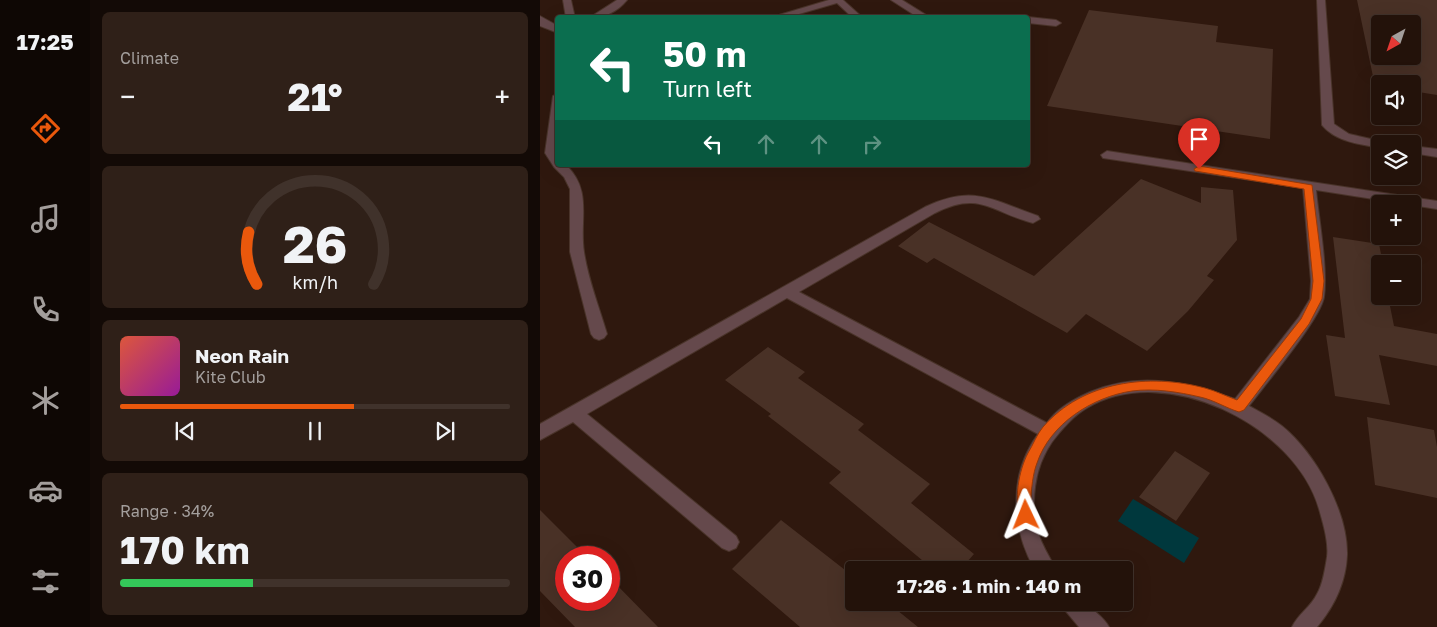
<!DOCTYPE html>
<html lang="en">
<head>
<meta charset="utf-8">
<style>
  :root { --surface:#23120a; --page:#2f2018; --text:#f1f3f6; --muted:#a39e9c; --line:#40322b; --accent:#ea580c }
  body { margin:0; font-family:"Golos Text",sans-serif; background:var(--page); color:var(--text); height:100vh; display:flex; flex-direction:column; font-size:19px; white-space:nowrap }
  * { box-sizing:border-box; margin:0 }
  p { font-size:16px; color:var(--muted) }
  .icon { flex:none; width:28px; height:28px; fill:none; stroke:currentColor; stroke-width:2; stroke-linecap:round; stroke-linejoin:round }
  .map { position:relative; flex:1; overflow:hidden }
  .drawer { display:flex; flex-direction:column; gap:12px; padding:12px; background:#130a06; width:450px }
  .drawer>* { flex:none }
  .top-card { position:absolute; left:15px; top:15px; width:475px; height:152px; border-radius:5px; box-shadow:0 5px 20px #0002,0 0 0 1px var(--line); background:#0b6e4f; color:#fff; overflow:hidden }
  .needle { width:32px; rotate:220deg }
  .buttons { position:absolute; left:831px; top:15px; display:grid; gap:10px }
  .buttons a { display:grid; place-items:center; width:50px; height:50px; border-radius:5px; background:var(--surface); box-shadow:0 5px 20px #0002,0 0 0 1px var(--line); font-size:25px }
  .speed { position:absolute; left:15px; top:546px; display:flex; gap:10px; font-size:25px; font-weight:700; text-align:center }
  .speed>* { display:grid; place-content:center; width:65px; height:65px; border-radius:50%; background:var(--surface); box-shadow:0 5px 20px #0002,0 0 0 1px var(--line); line-height:1 }
  .speed .limit { border:8px solid #d22; background:#fff; color:#111 }
  .pin { position:absolute; display:grid; place-items:center; width:42px; height:42px; color:#fff; margin:-51px -21px; border-radius:50% 50% 50% 0; rotate:-45deg; box-shadow:0 0 5px #0007 }
  .pin .icon { rotate:45deg }
  .me { position:absolute; width:55px; margin:-28px; rotate:358deg; stroke-linejoin:round; filter:drop-shadow(0 0 4px #0008) }
  .turn { display:flex; align-items:center; gap:18px; height:105px; padding:0 25px; font-size:22px }
  .turn .icon { width:65px; height:65px; stroke-width:2.5 }
  .turn b { display:block; font-size:35px; line-height:42px }
  .lanes { display:flex; align-items:center; height:48px; padding:0 25px; background:#0003; justify-content:center; gap:25px; direction:ltr }
  .lanes .off { opacity:.35 }
  .big { font-size:38px; font-weight:700; line-height:1.1 }
  .drawer .widget { flex:1; display:flex; flex-direction:column; justify-content:center; gap:8px; min-width:0; padding:0 18px; border-radius:8px; background:var(--page) }
  .drawer .dial { align-items:center; gap:0 }
  .dial svg { height:130px; overflow:visible; fill:none; stroke:var(--line); stroke-width:7; stroke-linecap:round; text-anchor:middle }
  .dial text { fill:var(--text); stroke:none }
  .song { display:flex; align-items:center; gap:15px }
  .cover { width:60px; height:60px; border-radius:8px; background:linear-gradient(135deg,hsl(10 70% 55%),hsl(300 70% 35%)) }
  .played { height:5px; border-radius:2px; background:linear-gradient(90deg,var(--accent) 60%,var(--line) 60%) }
  .keys { display:flex; justify-content:space-around; direction:ltr }
  .heat { display:flex; justify-content:space-between; align-items:center; font-size:28px; direction:ltr }
  .charge { height:8px; border-radius:4px; background:linear-gradient(90deg,#34c759 34%,var(--line) 0) }
  .trip { position:absolute; left:305px; top:561px; width:288px; height:50px; border-radius:5px; background:var(--surface); box-shadow:0 5px 20px #0002,0 0 0 1px var(--line); font-weight:700; line-height:50px; text-align:center }
  main { display:flex; flex:1; min-height:0 }
  .tabs { display:flex; flex-direction:column; width:90px; justify-content:space-around; align-items:center; background:#0e0704; color:var(--muted) }
  .tabs .icon { width:35px; height:35px }
  .tabs .current { color:var(--accent) }
  .tabs b { font-size:22px; color:var(--text) }
  .map>svg:first-child { display:block }
</style>
</head>
<body>
<main>
<nav class="tabs">
<b>17:25</b>
<svg class="icon current" aria-label="directions" viewBox="0 0 24 24"><path d="M12 3l9 9-9 9-9-9zM9 14v-3h6M13 9l2 2-2 2"/></svg>
<svg class="icon" aria-label="music" viewBox="0 0 24 24"><path d="M9 18V5l10-2v13"/><circle cx="6" cy="18" r="3"/><circle cx="16" cy="16" r="3"/></svg>
<svg class="icon" aria-label="phone" viewBox="0 0 24 24"><path d="M5 4h4l2 5-3 2q2 4 5 5l2-3 5 2v4C11 20 4 13 5 4z"/></svg>
<svg class="icon" aria-label="climate" viewBox="0 0 24 24"><path d="M12 3v18M4 7l16 10M4 17L20 7"/></svg>
<svg class="icon" aria-label="car" viewBox="0 0 24 24"><path d="M5 17H2v-5l4-1 3-4h7l3 4 3 1v5h-3M9 17h6M6 11h13"/><circle cx="7" cy="17" r="2"/><circle cx="17" cy="17" r="2"/></svg>
<svg class="icon" aria-label="filters" viewBox="0 0 24 24"><path d="M4 7h16M4 17h16"/><circle cx="9" cy="7" r="2"/><circle cx="15" cy="17" r="2"/></svg>
</nav>
<section class="drawer">
<div class="widget"><p>Climate</p>
<div class="heat"><a>−</a><b class="big">21°</b><a>+</a></div>
</div>
<div class="widget dial"><svg viewBox="0 0 100 80">
<path d="M14 69A42 42 0 1 1 86 69"/>
<path d="M14 69A42 42 0 0 1 9 37" stroke="#ea580c"/>
<text x="50" y="56" font-size="32" font-weight="700">26</text>
<text x="50" y="72" font-size="11">km/h</text>
</svg></div>
<div class="widget">
<div class="song"><i class="cover"></i><div><b>Neon Rain</b><p>Kite Club</p></div></div>
<div class="played"></div>
<div class="keys"><svg class="icon" aria-label="previous" viewBox="0 0 24 24"><path d="M18 5L8 12l10 7zM5 5v14"/></svg><svg class="icon" aria-label="pause" viewBox="0 0 24 24"><path d="M8 5v14M16 5v14"/></svg><svg class="icon" aria-label="next" viewBox="0 0 24 24"><path d="M6 5l10 7-10 7zM19 5v14"/></svg></div>
</div>
<div class="widget"><p>Range · 34%</p><b class="big">170 km</b><div class="charge"></div></div>
</section>
<div class="map">
<svg width="897" height="627" viewBox="0 0 897 627">
  <rect width="100%" height="100%" fill="#2f180e"/>
  <!-- water -->
  <polygon fill="#00383d" points="593,499 659,538 644,563 578,521"/>
  <!-- building -->
  <g fill="#493126" fill-rule="evenodd">
    <path d="M817 0H897V95L872 91V84H840V86H835ZM840 24H872V56H840Z"/>
    <polygon points="549,10 678,26 676,42 733,49 730,139 507,106"/>
    <polygon points="601,179 661,203 661,187 693,190 697,240 667,276 674,280 648,311 607,351 546,314 527,333 394,258 387,263 358,246 389,222 494,276"/>
    <polygon points="793,237 839,244 843,264 840,264 840,296 848,296 854,326 897,334 897,366 839,355 850,405 795,396 786,335 805,338"/>
    <polygon points="228,347 265,372 258,378 324,424 318,430 390,484 371,503 434,554 420,570 394,570 289,483 301,472 228,416 231,414 185,380"/>
    <polygon points="827,417 894,430 897,447 897,498 835,485"/>
    <polygon points="635,451 670,473 636,521 599,497"/>
    <polygon points="0,510 48,558 26,558 26,600 69,600 69,577 118,627 35,627 0,591"/>
    <polygon points="241,520 314,577 314,602 347,602 378,627 260,627 192,569"/>
  </g>
  <g fill="none" stroke-linecap="round" stroke-linejoin="round">
    <!-- lane casing -->
    <g stroke="#493329" stroke-width="2">
      <g id="lane">
        <polygon points="351,0 362,0 391,18 379,18"/>
        <path d="M777 0H785L794 124 809 134 844 142 846 144H840V148C820 144 796 142 782 125Z"/>
        <polygon points="488,17 516,20 521,23 516,26 488,23"/>
        <polygon points="872,146 897,149 897,157 872,153"/>
      </g>
    </g>
    <!-- street casing -->
    <g stroke="#493329" stroke-width="2">
      <g id="street">
        <polygon points="23,0 31,0 35,18 26,18"/>
        <path d="M77 0H87C77 12 64 18 49 18Z"/>
        <polygon points="289,0 303,0 323,18 313,18 297,3 245,18 229,18"/>
        <polygon points="0,16 18,26 18,33 0,26"/>
        <path d="M18 93V165H26C53 191 39 219 44 252 48 279 59 307 67 334L64 338 59 340 54 338 51 334 30 252V189L24 177 14 167 5 153 13 96Z"/>
        <path d="M567 151 897 201V209L776 190C779 220 788 269 784 297 781 318 725 385 709 406 720 412 732 418 742 426 775 453 808 511 807 555 806 582 794 607 777 627H752C758 614 771 607 777 594 783 584 785 569 787 557 789 543 783 523 779 509 755 425 625 361 547 408 533 416 522 429 512 442 494 468 490 502 498 532 502 546 510 557 516 570H495C471 528 468 475 498 434L247 298 47 414 196 536 199 542 196 548 189 551 182 548 33 422 0 440V424L385 207C433 184 452 200 498 216L500 219 493 223C451 212 440 190 395 213L259 292 507 423C517 408 534 399 550 392 599 371 647 382 695 399L759 317 770 299 771 281 763 188 563 158 561 155Z"/>
        <path d="M521 602H545C553 611 564 617 569 627H539L524 609Z"/>
      </g>
    </g>
    <!-- lane -->
    <use href="#lane" fill="#65494c" fill-rule="evenodd"/>
    <!-- street -->
    <use href="#street" fill="#65494c" fill-rule="evenodd"/>
  </g>
  <!-- route -->
  <path fill="#ea580c" stroke="#983908" d="M659 166 772 185 784 281 782 299 769 324 704 410 699 412C686 408 674 400 660 397 639 392 614 388 592 391 552 397 510 424 497 463 493 473 491 490 491 501 491 508 495 513 492 519L486 521 481 519C473 501 479 470 488 453 493 445 497 434 503 427 543 381 609 373 665 388 676 391 686 396 697 400L761 319 771 299 773 281 764 189 655 171 654 169Z"/>
</svg>
<div class="buttons">
<a><svg class="needle" viewBox="-14 -14 28 28"><path d="M0-13l5 13h-10z" fill="#e53935"/><path d="M0 13l5-13h-10z" fill="#a39e9c"/></svg></a>
<a><svg class="icon" aria-label="sound" viewBox="0 0 24 24"><path d="M4 9h4l5-4v14l-5-4H4zM17 9q2 3 0 6"/></svg></a>
<a><svg class="icon" aria-label="layers" viewBox="0 0 24 24"><path d="M12 4l9 5-9 5-9-5zM3 14l9 5 9-5"/></svg></a>
<a>+</a>
<a>−</a>
</div>
<div class="speed"><div class="limit">30</div></div>
<div class="pin" style="left:659px;top:169px;background:#d93025"><svg class="icon" aria-label="arrive" viewBox="0 0 24 24"><path d="M6 21V4h12l-3 4 3 4H6"/></svg></div>
<svg class="me" style="left:486px;top:515px" viewBox="-20 -20 40 40"><path d="M0-17L14 15 0 8-14 15z" fill="#ea580c" stroke="#fff" stroke-width="4"/></svg>
<div class="trip">17:26 · 1 min · 140 m</div>
<div class="top-card">
<div class="turn"><svg class="icon" aria-label="left" viewBox="0 0 24 24"><path d="M17 20v-9H6M10 6l-5 5 5 5"/></svg><div><b>50 m</b>Turn left</div></div>
<div class="lanes"><svg class="icon" aria-label="left" viewBox="0 0 24 24"><path d="M17 20v-9H6M10 6l-5 5 5 5"/></svg><svg class="icon off" aria-label="ahead" viewBox="0 0 24 24"><path d="M12 20V5M6 11l6-6 6 6"/></svg><svg class="icon off" aria-label="ahead" viewBox="0 0 24 24"><path d="M12 20V5M6 11l6-6 6 6"/></svg><svg class="icon off" aria-label="right" viewBox="0 0 24 24"><path d="M7 20v-9h11M14 6l5 5-5 5"/></svg></div>
</div>
</div>
</main>
</body>
</html>
